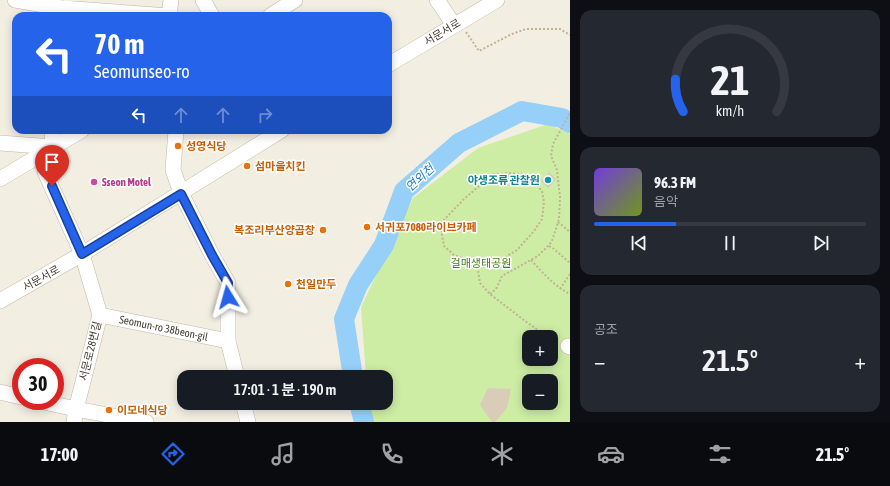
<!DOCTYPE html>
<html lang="ko">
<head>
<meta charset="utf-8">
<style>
  :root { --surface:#171b24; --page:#242831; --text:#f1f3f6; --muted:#9ea1a6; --line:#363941; --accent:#2563eb }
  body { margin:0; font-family:"Asap Condensed","Noto Sans KR",sans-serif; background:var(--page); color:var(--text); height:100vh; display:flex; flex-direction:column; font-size:15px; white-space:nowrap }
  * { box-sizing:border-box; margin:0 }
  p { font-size:13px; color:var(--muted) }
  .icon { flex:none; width:22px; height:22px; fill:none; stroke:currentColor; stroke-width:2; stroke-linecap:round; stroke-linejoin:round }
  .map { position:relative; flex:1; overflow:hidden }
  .details { display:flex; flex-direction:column; gap:10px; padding:10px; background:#0d0f14; width:320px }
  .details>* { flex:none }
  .top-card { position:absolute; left:12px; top:12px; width:380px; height:122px; border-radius:12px; box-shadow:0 2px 10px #0003; background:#2563eb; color:#fff; overflow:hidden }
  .buttons { position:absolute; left:522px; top:330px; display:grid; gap:8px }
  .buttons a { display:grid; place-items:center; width:36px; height:36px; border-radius:8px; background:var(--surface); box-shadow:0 2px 10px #0003; font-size:20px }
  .speed { position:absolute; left:12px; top:358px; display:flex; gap:8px; font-size:20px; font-weight:700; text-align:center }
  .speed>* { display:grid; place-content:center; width:52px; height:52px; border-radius:50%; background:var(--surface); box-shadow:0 2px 10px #0003; line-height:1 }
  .speed .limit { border:6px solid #d22; background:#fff; color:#111 }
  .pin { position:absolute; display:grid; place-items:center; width:34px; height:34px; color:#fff; margin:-41px -17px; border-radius:50% 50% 50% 0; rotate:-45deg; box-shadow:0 0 4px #0007 }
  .pin .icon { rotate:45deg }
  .me { position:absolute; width:44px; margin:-22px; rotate:352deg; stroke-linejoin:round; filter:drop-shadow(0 0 3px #0008) }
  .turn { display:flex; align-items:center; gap:14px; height:84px; padding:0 16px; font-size:18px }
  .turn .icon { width:52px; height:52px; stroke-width:2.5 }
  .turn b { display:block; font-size:28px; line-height:34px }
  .lanes { display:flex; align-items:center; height:38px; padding:0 16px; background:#0003; justify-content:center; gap:20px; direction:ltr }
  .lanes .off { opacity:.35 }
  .big { font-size:30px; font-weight:600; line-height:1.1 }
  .details .tile { flex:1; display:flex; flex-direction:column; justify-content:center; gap:6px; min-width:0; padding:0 14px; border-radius:12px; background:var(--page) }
  .details .dial { align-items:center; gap:0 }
  .dial svg { height:104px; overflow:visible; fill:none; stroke:var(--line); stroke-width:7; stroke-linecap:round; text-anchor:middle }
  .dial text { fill:var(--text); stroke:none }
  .song { display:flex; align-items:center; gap:12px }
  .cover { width:48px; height:48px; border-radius:6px; background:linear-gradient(135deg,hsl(260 70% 55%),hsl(80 70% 35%)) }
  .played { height:4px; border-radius:2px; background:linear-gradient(90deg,var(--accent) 30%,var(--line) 30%) }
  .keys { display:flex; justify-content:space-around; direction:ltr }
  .heat { display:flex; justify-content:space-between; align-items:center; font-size:22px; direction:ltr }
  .trip { position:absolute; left:177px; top:370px; width:216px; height:40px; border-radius:12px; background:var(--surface); box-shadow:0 2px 10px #0003; font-weight:600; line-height:40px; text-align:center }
  .tabs { display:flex; height:64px; justify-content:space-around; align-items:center; background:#090b0e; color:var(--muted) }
  .tabs .icon { width:28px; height:28px }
  .tabs .current { color:var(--accent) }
  .tabs b { font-size:18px; color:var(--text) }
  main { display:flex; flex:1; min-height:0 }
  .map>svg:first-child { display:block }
</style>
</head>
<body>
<main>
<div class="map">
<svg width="570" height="422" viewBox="0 0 570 422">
  <rect width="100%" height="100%" fill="#f3eee2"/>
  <!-- green -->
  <path fill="#cdeda5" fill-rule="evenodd" d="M548 124 570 134V422H373L368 411 367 403H386V377H366L361 307 413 198 478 148ZM529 337H551V359H529ZM529 381H551V403H529Z"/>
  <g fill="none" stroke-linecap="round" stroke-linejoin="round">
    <!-- river -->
    <g stroke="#96d0f8" stroke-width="20">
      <polyline points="353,377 344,319 358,285 384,245 404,191 459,143 522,111 562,118 570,123"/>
      <polyline points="359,403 364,422"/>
    </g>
  </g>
  <!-- building -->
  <g fill="#d9ccb9">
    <polygon points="549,172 556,179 548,188 541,181"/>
    <polygon points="488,388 511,389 507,408 495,422 492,422 480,405"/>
  </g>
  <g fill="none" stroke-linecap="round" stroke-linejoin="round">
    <!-- minor casing -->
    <g stroke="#c2b8a6" stroke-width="16">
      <g id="minor">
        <polyline points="15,0 62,8 169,16"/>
        <polyline points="203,0 212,16"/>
        <polyline points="437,0 454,25"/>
        <polyline points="169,16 171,0"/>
        <polyline points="270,16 295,0"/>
        <polyline points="388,65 497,0"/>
        <polyline points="52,130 53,147 45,172 82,254 100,315 76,409 74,422"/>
        <polyline points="176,130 173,170 181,193 212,255 228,283 228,341 237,377"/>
        <polyline points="0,143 53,147"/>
        <polyline points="0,179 82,130"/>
        <polyline points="0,301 82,254 282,130"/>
        <path id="s1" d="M100 315 228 341"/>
        <polyline points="568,346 570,347"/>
        <polyline points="0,392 21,397"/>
        <polyline points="39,401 76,409 146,422"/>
        <polyline points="243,403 248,422"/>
      </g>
    </g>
    <!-- path -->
    <g stroke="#c3b293" stroke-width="2" stroke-dasharray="2 2" stroke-linecap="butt">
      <polyline points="466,32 479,51 512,34 526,29 560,29 570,35"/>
      <polyline points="558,222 570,232"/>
      <polyline points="549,246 554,249 570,263"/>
      <path d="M531 260C543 273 554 286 570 294"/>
      <polyline points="471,262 484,265 499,261 517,250 534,231 542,219 544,202 542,191 533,181 524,174 506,173 492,175 464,199 441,223 442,235 444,246 454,255 471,262 478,270 480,283 490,294 525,321 548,337"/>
      <polyline points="560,289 570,274"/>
      <polyline points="490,294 496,289 502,276 538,256 549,245 552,241 559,219 560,197 557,170 551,156 553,144 570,113"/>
      <polyline points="551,338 558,341"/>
    </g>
    <!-- minor -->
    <use href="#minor" stroke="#fff" stroke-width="15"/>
  </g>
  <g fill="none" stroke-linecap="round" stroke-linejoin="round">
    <!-- route casing -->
    <g stroke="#184099" stroke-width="10">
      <polyline id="route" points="52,186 82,254 181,194 212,255 228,283 228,297"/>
    </g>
    <!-- route -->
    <use href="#route" stroke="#2563eb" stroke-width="7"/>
  </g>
  <!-- markers -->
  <g fill="#e8710a" stroke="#fff" stroke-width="1.5">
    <circle cx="178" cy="146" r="4"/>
    <circle cx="247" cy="166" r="4"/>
    <circle cx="367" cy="227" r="4"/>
    <circle cx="323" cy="230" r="4"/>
    <circle cx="288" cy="284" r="4"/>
    <circle cx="109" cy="410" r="4"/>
  </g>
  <circle fill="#0f9aa8" stroke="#fff" stroke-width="1.5" cx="548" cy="180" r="4"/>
  <circle fill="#d1479c" stroke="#fff" stroke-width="1.5" cx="94" cy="182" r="4"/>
  <g text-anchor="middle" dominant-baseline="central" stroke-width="3" stroke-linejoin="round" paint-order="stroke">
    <!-- street labels -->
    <g font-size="11" fill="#453d32" stroke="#fff">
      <text transform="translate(442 32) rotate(-31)">서문서로</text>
      <text transform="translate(41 278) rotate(-29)">서문서로</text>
      <text stroke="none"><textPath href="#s1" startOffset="65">Seomun-ro 38beon-gil</textPath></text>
      <text transform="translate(90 351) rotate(-76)">서문로28번길</text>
    </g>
    <!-- food labels -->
    <g font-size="11" font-weight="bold" fill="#c56008" stroke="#fff" text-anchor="start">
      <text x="186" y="146">성영식당</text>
      <text x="255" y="166">섬마을치킨</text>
      <text x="375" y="227">서귀포7080라이브카페</text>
      <text x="315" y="230" text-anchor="end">복조리부산양곱창</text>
      <text x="296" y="284">천일만두</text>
      <text x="117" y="410">이모네식당</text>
    </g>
    <!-- culture labels -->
    <g font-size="11" font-weight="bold" fill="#0d838f" stroke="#fff" text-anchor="end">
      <text x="540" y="180">야생조류 관찰원</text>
    </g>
    <!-- hotel labels -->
    <g font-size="11" font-weight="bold" fill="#b23c85" stroke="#fff" text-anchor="start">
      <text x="102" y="182">Sseon Motel</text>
    </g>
    <!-- park labels -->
    <g font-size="11" fill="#437c1f" stroke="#fff">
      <text x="481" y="263">걸매생태공원</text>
    </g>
    <!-- water labels -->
    <g font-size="12" font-style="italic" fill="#207abb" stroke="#fff">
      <text transform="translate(420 178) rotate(-42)">연외천</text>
    </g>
  </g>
</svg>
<div class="buttons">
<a>+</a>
<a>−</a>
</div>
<div class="speed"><div class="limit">30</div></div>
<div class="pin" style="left:52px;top:186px;background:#d93025"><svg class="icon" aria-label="arrive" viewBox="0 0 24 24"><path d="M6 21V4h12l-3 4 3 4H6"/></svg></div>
<svg class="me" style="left:228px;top:297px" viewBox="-20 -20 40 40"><path d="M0-17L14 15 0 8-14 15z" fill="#2563eb" stroke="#fff" stroke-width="4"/></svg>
<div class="trip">17:01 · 1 분 · 190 m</div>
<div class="top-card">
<div class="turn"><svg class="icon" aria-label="left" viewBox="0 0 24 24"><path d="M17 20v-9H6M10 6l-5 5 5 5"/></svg><div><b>70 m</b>Seomunseo-ro</div></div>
<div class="lanes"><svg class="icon" aria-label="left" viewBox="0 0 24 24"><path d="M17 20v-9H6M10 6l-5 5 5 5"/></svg><svg class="icon off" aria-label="ahead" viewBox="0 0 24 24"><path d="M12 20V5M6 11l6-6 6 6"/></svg><svg class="icon off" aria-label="ahead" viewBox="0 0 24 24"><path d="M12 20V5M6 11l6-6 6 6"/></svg><svg class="icon off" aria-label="right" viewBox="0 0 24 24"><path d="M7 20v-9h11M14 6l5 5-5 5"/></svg></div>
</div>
</div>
<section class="details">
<div class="tile dial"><svg viewBox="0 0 100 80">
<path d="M14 69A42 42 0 1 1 86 69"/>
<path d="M14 69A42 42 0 0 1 8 44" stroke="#2563eb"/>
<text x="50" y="56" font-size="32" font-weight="700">21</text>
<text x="50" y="72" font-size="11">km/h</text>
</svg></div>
<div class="tile">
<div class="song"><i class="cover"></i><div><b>96.3 FM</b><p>음악</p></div></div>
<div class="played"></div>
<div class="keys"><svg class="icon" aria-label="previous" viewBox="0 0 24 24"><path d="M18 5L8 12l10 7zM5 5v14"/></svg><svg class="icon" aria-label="pause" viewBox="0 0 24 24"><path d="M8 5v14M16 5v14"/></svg><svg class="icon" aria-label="next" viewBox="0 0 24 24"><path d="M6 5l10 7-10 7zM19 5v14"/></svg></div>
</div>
<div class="tile"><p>공조</p>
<div class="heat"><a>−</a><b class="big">21.5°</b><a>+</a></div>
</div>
</section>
</main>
<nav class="tabs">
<b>17:00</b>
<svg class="icon current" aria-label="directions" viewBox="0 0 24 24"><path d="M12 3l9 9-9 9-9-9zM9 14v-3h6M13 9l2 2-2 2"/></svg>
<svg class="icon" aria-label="music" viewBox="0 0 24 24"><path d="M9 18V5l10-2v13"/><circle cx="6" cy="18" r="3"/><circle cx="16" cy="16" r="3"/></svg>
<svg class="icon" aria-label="phone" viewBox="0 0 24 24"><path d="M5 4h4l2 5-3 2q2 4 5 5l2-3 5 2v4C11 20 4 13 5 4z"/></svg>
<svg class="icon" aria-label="climate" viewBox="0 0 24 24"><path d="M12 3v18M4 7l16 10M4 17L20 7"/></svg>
<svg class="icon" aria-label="car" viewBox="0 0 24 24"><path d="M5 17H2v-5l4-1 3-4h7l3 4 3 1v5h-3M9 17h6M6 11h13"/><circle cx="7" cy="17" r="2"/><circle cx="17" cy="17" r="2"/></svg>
<svg class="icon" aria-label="filters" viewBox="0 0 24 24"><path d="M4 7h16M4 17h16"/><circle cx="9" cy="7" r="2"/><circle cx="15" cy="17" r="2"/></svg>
<b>21.5°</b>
</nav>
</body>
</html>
